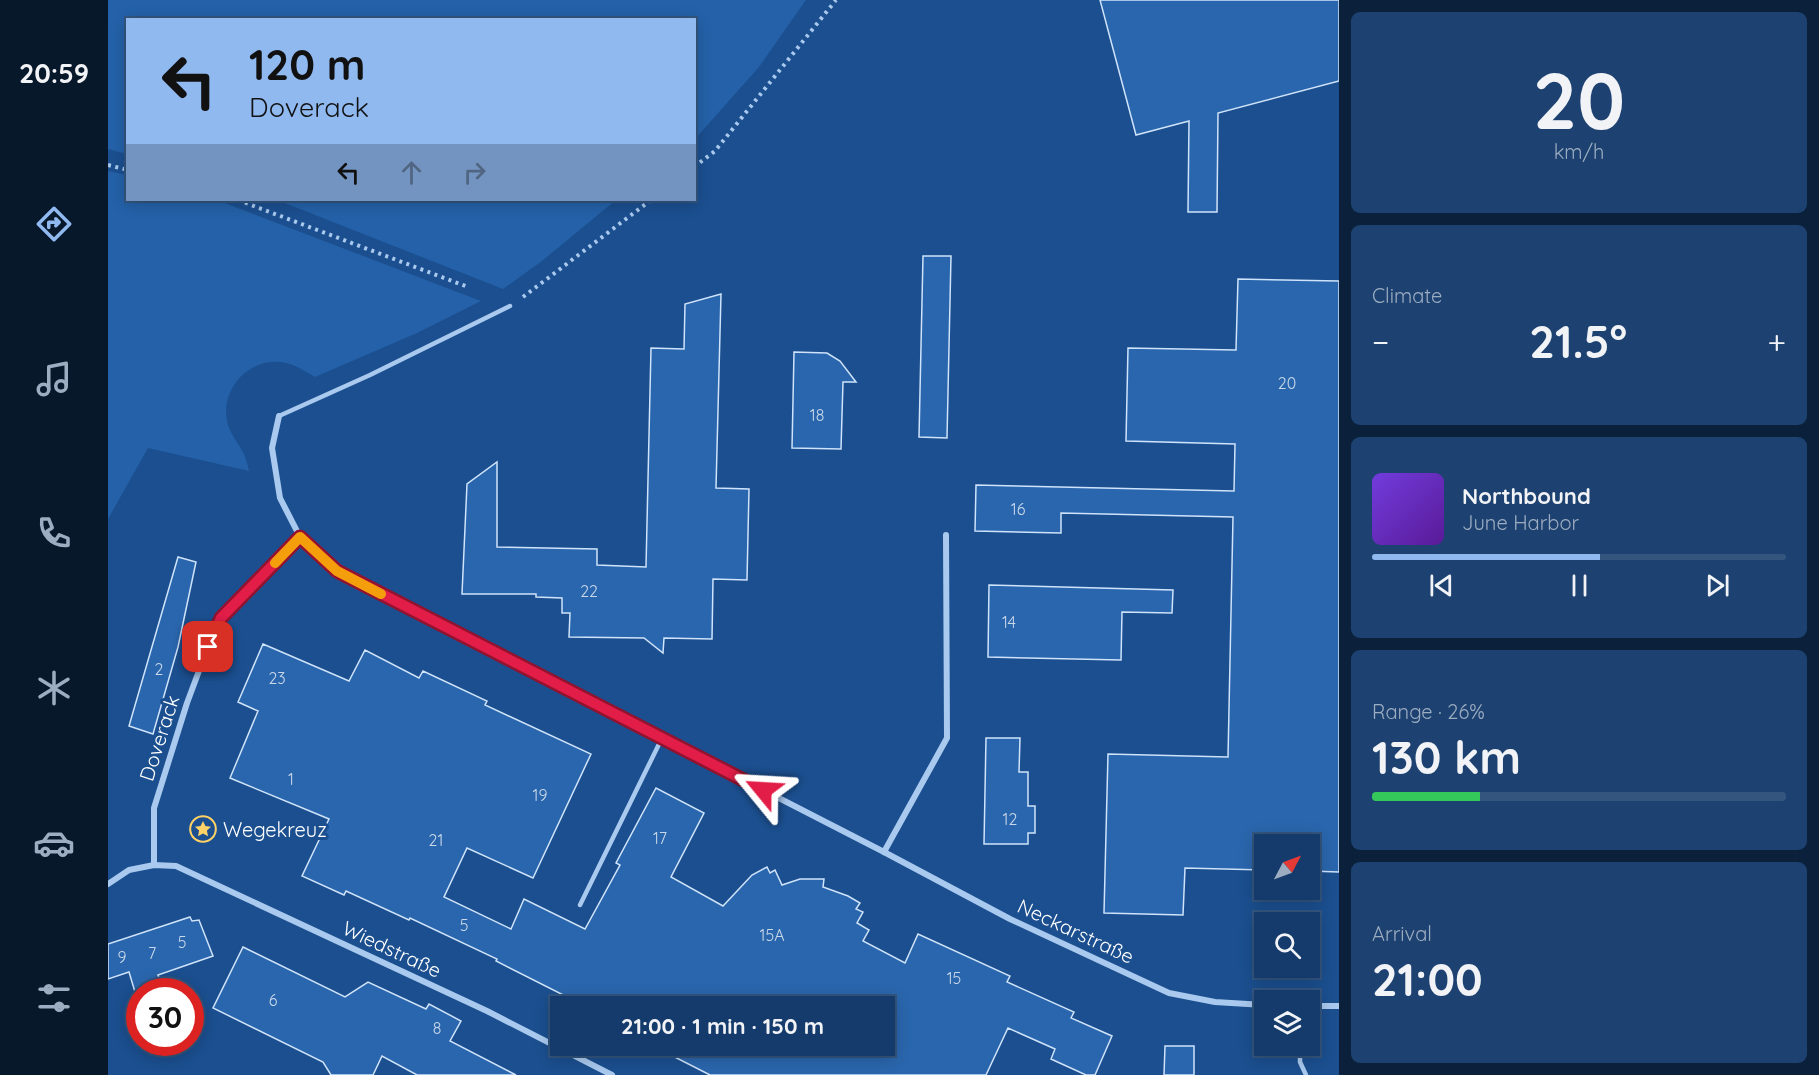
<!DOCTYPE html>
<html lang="en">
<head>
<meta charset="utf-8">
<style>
  :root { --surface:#143b6b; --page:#1d4271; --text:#f1f3f6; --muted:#9dadc1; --line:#33557e; --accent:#90b9f0 }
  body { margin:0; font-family:Quicksand,sans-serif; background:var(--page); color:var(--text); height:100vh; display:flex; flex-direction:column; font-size:22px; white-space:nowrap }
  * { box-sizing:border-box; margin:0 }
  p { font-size:20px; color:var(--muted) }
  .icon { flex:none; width:33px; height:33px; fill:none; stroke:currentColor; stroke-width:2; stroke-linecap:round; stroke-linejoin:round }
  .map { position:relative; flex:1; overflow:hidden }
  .sheet { display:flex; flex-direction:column; gap:12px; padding:12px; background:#0b203b; width:480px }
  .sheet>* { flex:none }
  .top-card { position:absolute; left:18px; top:18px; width:570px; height:183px; border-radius:0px; box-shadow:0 3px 15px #0003,0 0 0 2px var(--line); background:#90b9f0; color:#111; overflow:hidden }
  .needle { width:39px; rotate:49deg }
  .controls { position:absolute; left:1146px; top:834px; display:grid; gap:12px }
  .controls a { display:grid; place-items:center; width:66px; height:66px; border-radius:0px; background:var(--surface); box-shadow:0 3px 15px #0003,0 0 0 2px var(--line); font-size:30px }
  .speed { position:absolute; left:18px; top:978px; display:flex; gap:12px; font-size:30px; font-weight:700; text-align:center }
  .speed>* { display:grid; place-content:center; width:78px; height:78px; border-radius:50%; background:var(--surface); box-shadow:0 3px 15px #0003,0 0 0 2px var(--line); line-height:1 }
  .speed .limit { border:9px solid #d22; background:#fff; color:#111 }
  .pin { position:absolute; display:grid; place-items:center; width:51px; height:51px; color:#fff; margin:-26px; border-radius:12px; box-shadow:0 3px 9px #0006 }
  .me { position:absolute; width:66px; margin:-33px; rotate:297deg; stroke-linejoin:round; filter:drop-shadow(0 0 4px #0008) }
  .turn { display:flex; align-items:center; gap:21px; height:126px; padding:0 24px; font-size:27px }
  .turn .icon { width:78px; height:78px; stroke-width:2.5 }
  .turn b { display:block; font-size:42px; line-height:51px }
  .lanes { display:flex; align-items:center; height:57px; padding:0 24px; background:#0003; justify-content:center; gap:30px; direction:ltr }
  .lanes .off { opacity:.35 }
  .big { font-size:45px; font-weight:800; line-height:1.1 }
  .sheet .tile { flex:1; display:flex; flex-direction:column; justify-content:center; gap:9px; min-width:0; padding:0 21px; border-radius:9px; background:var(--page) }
  .sheet .dial { align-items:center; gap:0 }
  .dial b { font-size:78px; line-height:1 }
  .song { display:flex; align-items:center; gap:18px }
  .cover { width:72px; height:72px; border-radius:9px; background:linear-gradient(135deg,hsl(260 70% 55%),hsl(270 70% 35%)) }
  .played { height:6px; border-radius:3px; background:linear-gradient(90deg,var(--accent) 55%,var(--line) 55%) }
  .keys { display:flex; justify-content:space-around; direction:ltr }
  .heat { display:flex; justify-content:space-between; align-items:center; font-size:33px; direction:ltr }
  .charge { height:9px; border-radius:4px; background:linear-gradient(90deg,#34c759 26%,var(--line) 0) }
  .trip { position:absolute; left:442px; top:996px; width:345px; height:60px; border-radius:0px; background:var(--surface); box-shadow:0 3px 15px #0003,0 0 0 2px var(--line); font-weight:800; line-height:60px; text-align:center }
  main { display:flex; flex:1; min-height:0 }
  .tabs { display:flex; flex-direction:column; width:108px; justify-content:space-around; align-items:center; background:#08182b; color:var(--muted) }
  .tabs .icon { width:42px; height:42px }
  .tabs .current { color:var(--accent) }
  .tabs b { font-size:27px; color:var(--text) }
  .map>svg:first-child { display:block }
</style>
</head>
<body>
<main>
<nav class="tabs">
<b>20:59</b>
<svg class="icon current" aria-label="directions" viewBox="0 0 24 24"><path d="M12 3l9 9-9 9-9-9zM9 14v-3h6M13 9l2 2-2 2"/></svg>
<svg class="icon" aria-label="music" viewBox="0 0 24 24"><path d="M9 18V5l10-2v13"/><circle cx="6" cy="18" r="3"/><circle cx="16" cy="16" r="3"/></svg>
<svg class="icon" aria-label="phone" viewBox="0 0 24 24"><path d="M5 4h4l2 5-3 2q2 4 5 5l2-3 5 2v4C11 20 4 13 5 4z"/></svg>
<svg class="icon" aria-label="climate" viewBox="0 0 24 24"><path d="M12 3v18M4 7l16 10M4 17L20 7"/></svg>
<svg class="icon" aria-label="car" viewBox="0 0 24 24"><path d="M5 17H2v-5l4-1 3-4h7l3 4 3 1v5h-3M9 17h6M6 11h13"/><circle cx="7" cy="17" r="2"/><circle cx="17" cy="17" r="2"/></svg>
<svg class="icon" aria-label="filters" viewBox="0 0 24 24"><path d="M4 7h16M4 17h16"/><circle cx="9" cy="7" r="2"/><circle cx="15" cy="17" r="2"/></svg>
</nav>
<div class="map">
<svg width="1231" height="1075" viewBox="0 0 1231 1075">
  <rect width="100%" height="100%" fill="#1b4f8f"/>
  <!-- green -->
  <g fill="#2461a8">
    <polygon points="0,0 698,0 651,67 587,139 586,20 20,20 19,154 0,149"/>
    <path d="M0 171 19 175 20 200H109L373 301 309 333 207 377C198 372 188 365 178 363 142 355 110 390 120 425 123 435 131 444 136 454 138 459 140 465 141 471L40 448 0 519Z"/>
    <polygon points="169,200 508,200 434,261 395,289"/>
  </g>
  <!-- building -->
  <g fill="#2a66ad" stroke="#cfe3fa" stroke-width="1.5">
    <polygon points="992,0 1231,0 1231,81 1110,113 1109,212 1080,212 1081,121 1028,135"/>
    <polygon points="815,256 843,256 839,438 811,437"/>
    <polygon points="1130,279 1231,281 1231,872 1202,871 1202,844 1156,844 1156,870 1077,868 1075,915 996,913 1000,754 1120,757 1125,517 953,513 953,533 867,531 868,485 1126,491 1127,444 1018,441 1020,348 1128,350"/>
    <polygon points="613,294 608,488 641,489 639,580 605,579 604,639 556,638 555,653 536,638 461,637 462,613 454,613 454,598 428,597 428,594 354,594 359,484 389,462 389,547 489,549 489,565 538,567 543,348 576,349 577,304"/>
    <polygon points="686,352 719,353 732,361 748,382 735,382 733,449 684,448"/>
    <polygon points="70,557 88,562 70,647 45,734 21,726"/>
    <polygon points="881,585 1065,590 1064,613 1014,612 1013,660 880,657"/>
    <polygon points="155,644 241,681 257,650 311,678 315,671 379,701 377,705 483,754 425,878 359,848 336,897 403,929 416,899 477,929 512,865 508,863 548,788 596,813 563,877 615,906 644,875 659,867 662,873 667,870 674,885 692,879 716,879 715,887 740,896 752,903 748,909 755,912 749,923 761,930 755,941 797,963 810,934 902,976 899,982 966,1012 963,1018 1004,1036 987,1075 978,1075 943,1059 947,1049 900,1028 878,1075 602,1075 545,1046 777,1046 777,1006 477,1006 388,961 389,959 302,918 301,920 238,891 236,895 194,876 221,819 122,778 150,711 130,702"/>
    <polygon points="878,738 912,738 911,772 920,772 920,806 927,806 927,833 920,833 920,844 876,844"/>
    <polygon points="82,917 84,921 91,920 105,956 50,975 56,992 27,992 21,972 0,979 0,944"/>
    <polygon points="135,947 237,997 260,982 318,1009 321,1004 353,1021 342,1041 408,1075 309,1075 274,1056 265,1075 223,1075 215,1062 105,1008"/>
    <polygon points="1057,1046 1086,1046 1086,1075 1056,1075"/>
  </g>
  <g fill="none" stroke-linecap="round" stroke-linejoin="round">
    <!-- path -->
    <g stroke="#a9c9ee" stroke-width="4" stroke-dasharray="3 4.5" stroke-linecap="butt">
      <polyline points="0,165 20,170"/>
      <polyline points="586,167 607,151 728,0"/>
      <polyline points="130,200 360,287"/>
      <polyline points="415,297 543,200"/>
    </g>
    <!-- service -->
    <g stroke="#a9c9ee" stroke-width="4.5">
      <polyline points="171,416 262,375 402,306"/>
      <polyline points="472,905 554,738"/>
      <polyline points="1192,1046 1192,1062 1198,1075"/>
    </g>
    <!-- minor -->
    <g stroke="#a9c9ee" stroke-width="6">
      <polyline points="171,416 164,448 172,498 192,537 229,571 776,852 902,919 1061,993 1107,1002 1156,1005"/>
      <polyline points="776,852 839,738 838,535"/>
      <polyline points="46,865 46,808 79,703 107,628 113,618 192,537"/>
      <polyline points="0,884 21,870 46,865 68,866 379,1011 504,1075"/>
      <polyline points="1202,1006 1231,1006"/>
    </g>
  </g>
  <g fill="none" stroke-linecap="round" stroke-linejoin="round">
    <!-- route casing -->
    <g stroke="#92132f" stroke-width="15">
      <polyline id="route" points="100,647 113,618 192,537 229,571 655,790"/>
    </g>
    <!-- route -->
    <use href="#route" stroke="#e11d48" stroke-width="10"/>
    <!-- slow -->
    <polyline stroke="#f59e0b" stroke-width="10" points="167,563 192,537 229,571 273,594"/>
  </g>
  <!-- icons -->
  <defs>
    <g id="sight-ring" transform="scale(1.35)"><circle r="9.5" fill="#1b4f8f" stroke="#ffd166" stroke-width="1.5"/><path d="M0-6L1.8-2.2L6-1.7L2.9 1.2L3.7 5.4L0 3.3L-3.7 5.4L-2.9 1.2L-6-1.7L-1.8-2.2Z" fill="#ffd166"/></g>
  </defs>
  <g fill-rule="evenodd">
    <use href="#sight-ring" x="95" y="829"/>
  </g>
  <g text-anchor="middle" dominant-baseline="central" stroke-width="6" stroke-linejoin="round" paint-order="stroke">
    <!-- number labels -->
    <g font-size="16" fill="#cad9ea">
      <text x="1179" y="383">20</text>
      <text x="709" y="415">18</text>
      <text x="910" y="509">16</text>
      <text x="481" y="591">22</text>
      <text x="901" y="622">14</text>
      <text x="51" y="669">2</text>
      <text x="169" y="678">23</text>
      <text x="183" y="779">1</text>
      <text x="432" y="795">19</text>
      <text x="902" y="819">12</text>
      <text x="552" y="838">17</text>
      <text x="328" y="840">21</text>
      <text x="356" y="925">5</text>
      <text x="664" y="935">15A</text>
      <text x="74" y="942">5</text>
      <text x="44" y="953">7</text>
      <text x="14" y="957">9</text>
      <text x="846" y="978">15</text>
      <text x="165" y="1000">6</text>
      <text x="329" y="1028">8</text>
    </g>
    <!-- street labels -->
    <g font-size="20" fill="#fff" stroke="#1b4f8f">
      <text transform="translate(51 738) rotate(-72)">Doverack</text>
      <text transform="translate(968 931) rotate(25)">Neckarstraße</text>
      <text transform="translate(284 949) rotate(25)">Wiedstraße</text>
    </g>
    <!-- poi labels -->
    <g font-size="20" fill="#fff" stroke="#1b4f8f" text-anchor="start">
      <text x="115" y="829">Wegekreuz</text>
    </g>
  </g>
</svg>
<div class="controls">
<a><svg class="needle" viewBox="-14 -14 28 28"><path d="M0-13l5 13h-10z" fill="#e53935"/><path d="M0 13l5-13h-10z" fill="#9dadc1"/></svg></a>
<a><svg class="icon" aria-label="search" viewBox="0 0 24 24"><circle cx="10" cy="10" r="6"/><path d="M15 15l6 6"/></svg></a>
<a><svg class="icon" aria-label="layers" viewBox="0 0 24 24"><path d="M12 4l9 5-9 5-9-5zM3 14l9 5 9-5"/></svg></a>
</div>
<div class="speed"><div class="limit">30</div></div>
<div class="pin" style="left:100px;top:647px;background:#d93025"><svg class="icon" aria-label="arrive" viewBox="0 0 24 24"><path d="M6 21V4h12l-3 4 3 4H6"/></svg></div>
<svg class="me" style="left:655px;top:790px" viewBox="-20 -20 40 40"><path d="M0-17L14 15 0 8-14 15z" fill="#e11d48" stroke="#fff" stroke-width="4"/></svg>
<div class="trip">21:00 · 1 min · 150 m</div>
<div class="top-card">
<div class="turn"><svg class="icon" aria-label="left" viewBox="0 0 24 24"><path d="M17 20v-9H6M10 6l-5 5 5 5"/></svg><div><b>120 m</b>Doverack</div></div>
<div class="lanes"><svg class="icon" aria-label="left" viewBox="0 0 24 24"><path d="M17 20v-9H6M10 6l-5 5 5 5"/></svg><svg class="icon off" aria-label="ahead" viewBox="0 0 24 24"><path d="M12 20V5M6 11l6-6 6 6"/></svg><svg class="icon off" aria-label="right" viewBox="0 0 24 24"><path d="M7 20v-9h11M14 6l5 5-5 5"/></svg></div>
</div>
</div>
<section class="sheet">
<div class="tile dial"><b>20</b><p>km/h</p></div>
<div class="tile"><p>Climate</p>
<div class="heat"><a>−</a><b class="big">21.5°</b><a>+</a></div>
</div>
<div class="tile">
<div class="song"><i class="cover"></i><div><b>Northbound</b><p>June Harbor</p></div></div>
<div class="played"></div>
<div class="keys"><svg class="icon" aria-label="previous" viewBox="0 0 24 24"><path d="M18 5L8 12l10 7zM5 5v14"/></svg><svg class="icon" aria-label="pause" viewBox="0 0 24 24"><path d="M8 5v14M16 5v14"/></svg><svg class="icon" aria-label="next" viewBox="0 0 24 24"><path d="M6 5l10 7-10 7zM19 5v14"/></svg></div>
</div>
<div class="tile"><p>Range · 26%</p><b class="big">130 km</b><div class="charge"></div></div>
<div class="tile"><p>Arrival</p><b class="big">21:00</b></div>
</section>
</main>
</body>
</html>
